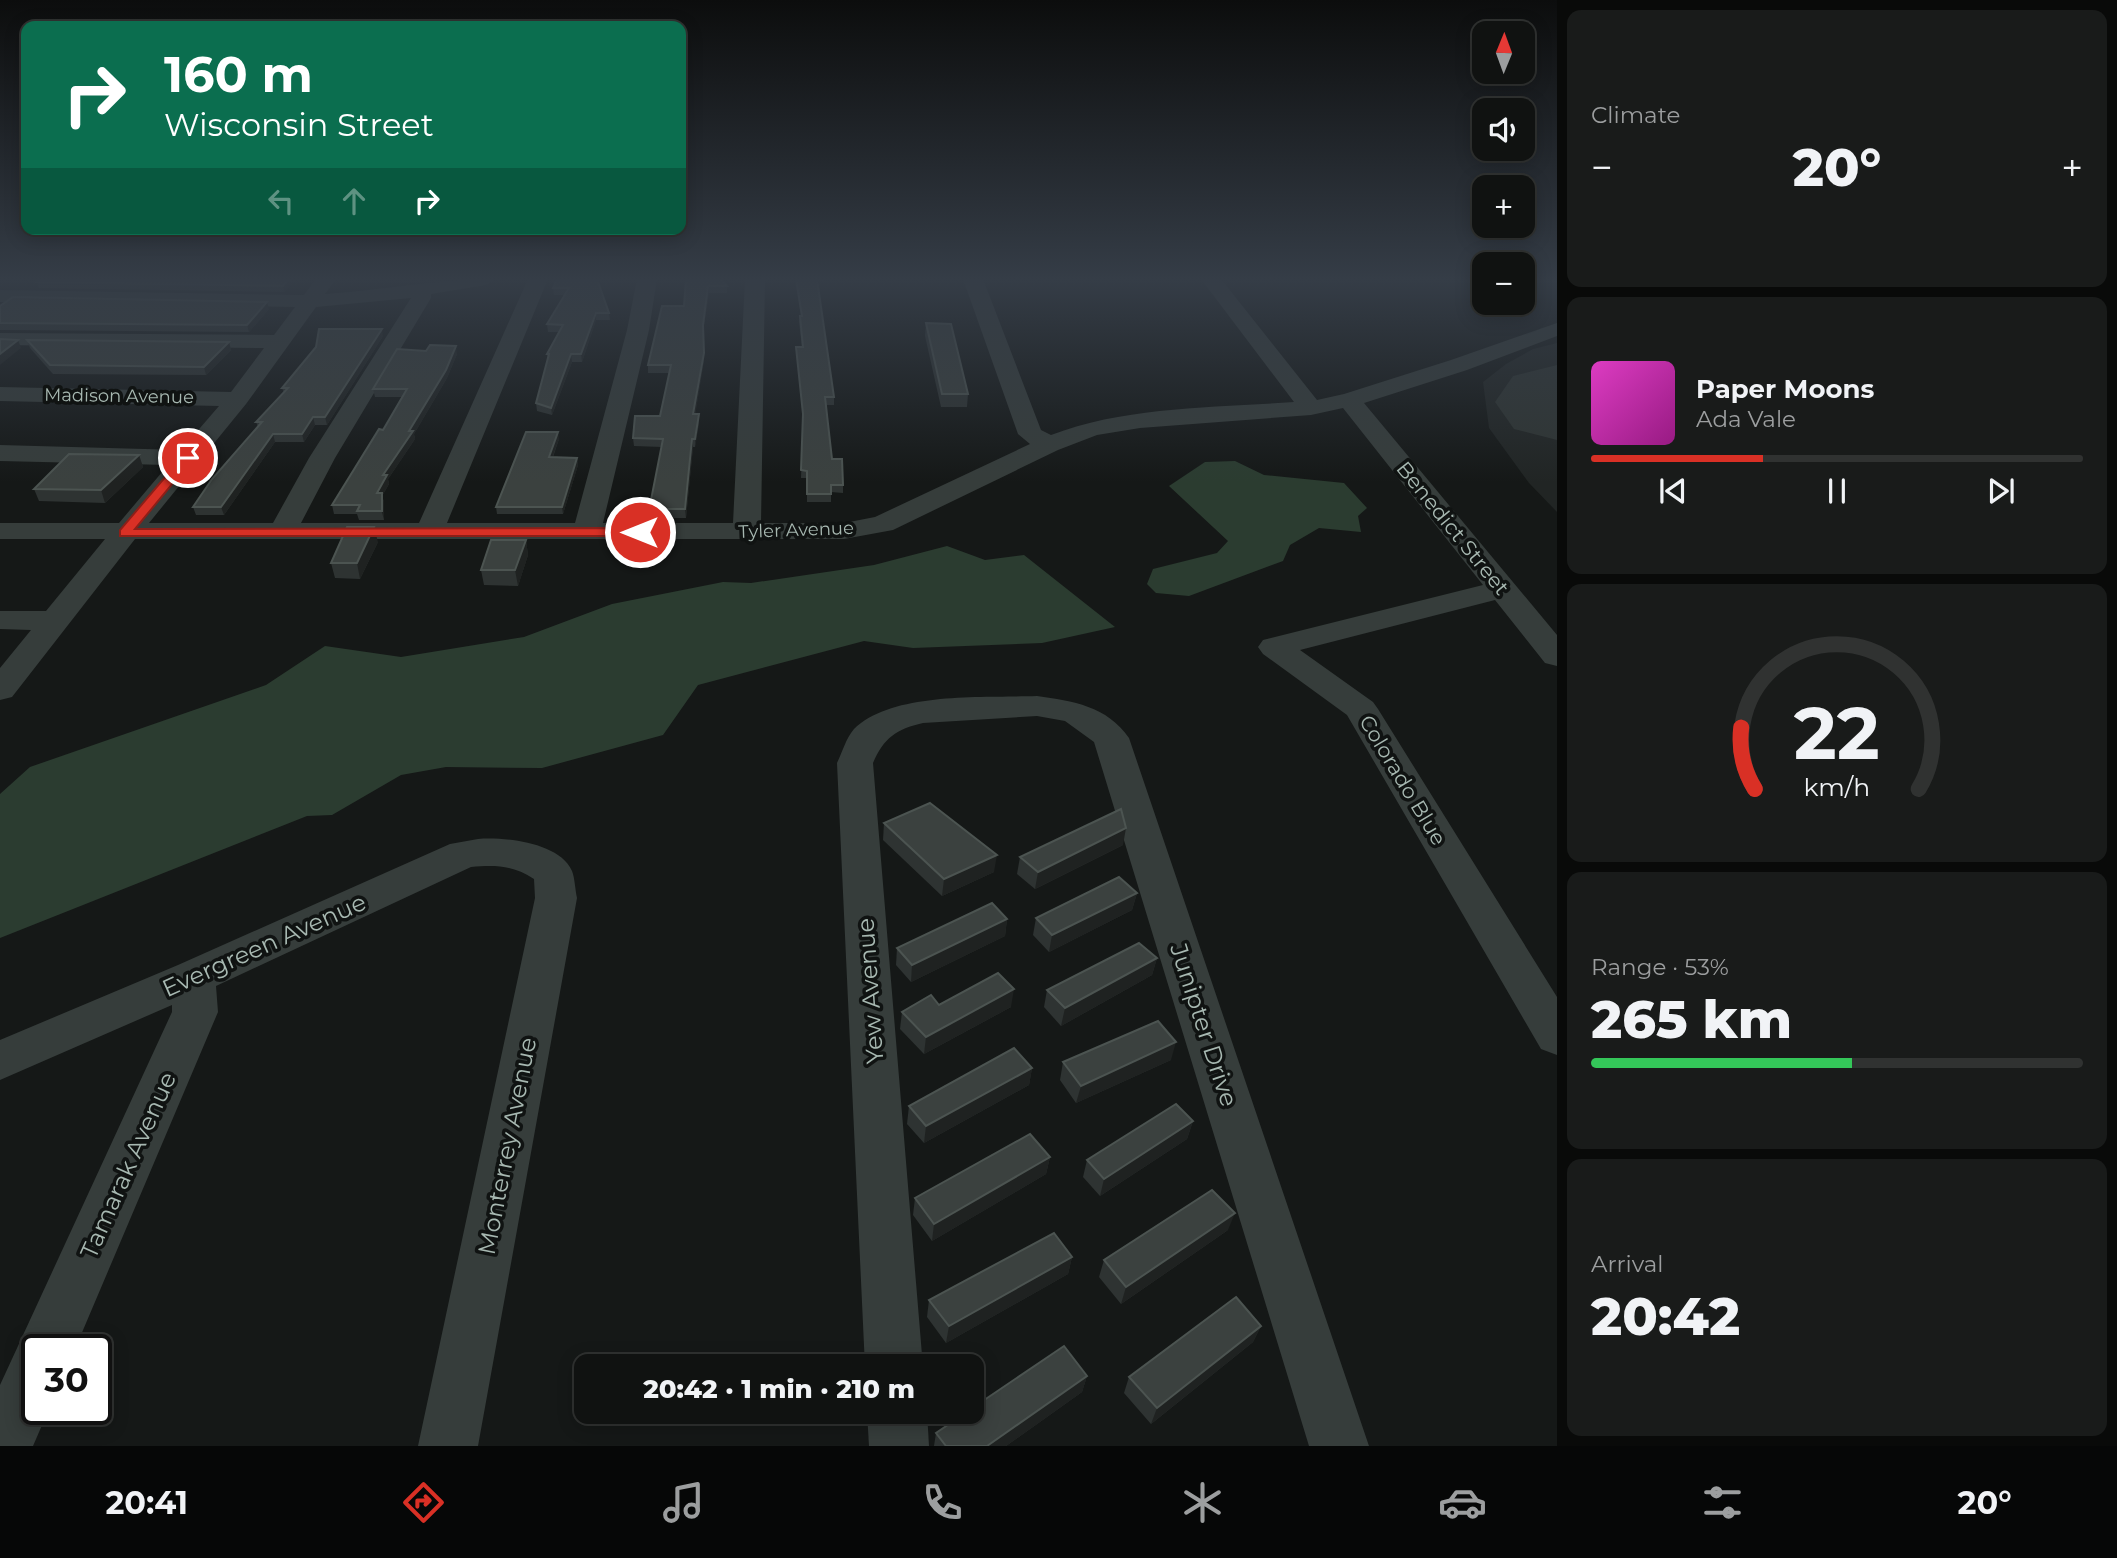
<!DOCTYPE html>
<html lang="en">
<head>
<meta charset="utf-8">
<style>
  :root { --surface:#101211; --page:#191b1a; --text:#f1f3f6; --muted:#9c9e9f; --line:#303231; --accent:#d93025 }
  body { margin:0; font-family:Montserrat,sans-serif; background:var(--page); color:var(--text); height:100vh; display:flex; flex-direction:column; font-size:26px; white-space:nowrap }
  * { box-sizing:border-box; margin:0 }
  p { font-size:23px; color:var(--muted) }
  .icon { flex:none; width:38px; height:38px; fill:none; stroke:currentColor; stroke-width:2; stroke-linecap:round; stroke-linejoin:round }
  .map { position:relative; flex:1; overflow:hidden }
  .details { display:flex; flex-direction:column; gap:10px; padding:10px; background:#090a09; width:560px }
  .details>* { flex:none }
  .banner { position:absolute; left:21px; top:21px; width:665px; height:214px; border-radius:14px; box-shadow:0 4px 18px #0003,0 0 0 2px var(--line); background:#0b6e4f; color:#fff; overflow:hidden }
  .needle { width:46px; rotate:1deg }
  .buttons { position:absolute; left:1472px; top:21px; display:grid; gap:14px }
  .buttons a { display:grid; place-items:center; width:63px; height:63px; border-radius:14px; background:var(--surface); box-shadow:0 4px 18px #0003,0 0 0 2px var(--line); font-size:35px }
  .speed { position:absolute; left:21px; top:1334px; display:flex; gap:14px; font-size:35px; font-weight:700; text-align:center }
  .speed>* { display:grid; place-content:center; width:91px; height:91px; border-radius:50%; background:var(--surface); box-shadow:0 4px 18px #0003,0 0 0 2px var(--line); line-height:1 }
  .speed .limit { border:4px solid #111; border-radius:10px; background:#fff; color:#111 }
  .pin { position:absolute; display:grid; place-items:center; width:60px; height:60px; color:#fff; margin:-30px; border:4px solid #fff; border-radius:50%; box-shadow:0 2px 7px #0007 }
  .me { position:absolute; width:77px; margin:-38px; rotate:270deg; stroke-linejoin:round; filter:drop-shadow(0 0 5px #0008) }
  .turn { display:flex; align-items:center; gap:24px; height:147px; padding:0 28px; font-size:32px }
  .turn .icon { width:91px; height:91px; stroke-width:2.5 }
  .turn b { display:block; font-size:49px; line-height:60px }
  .lanes { display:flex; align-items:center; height:66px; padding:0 28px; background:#0003; justify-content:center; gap:35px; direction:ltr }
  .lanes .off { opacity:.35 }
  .big { font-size:52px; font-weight:800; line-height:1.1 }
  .details .tile { flex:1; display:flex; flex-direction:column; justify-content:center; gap:10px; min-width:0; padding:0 24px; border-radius:14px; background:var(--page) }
  .details .dial { align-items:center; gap:0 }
  .dial svg { height:182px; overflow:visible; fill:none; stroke:var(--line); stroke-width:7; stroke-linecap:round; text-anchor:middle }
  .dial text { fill:var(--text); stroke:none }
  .song { display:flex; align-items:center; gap:21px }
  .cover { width:84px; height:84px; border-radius:10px; background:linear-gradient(135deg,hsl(310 70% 55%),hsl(310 70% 35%)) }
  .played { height:7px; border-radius:4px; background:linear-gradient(90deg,var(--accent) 35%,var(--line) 35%) }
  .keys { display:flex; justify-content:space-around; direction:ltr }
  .heat { display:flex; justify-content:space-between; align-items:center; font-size:38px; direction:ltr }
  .charge { height:10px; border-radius:5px; background:linear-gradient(90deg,#34c759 53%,var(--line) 0) }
  .trip { position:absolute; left:574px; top:1354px; width:410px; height:70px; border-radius:14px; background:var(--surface); box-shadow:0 4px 18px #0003,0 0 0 2px var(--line); font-weight:800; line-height:70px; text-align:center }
  .dock { display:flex; height:112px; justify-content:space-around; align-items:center; background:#060707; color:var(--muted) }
  .dock .icon { width:49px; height:49px }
  .dock .selected { color:var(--accent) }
  .dock b { font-size:32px; color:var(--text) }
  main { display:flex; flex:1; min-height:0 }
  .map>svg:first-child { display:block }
</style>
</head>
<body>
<main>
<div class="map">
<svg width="1557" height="1446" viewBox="0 0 1557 1446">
  <rect width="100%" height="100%" fill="#151817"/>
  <!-- built -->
  <polygon fill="#212524" points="1557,343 1557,512 1529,483 1489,428 1483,382 1506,364 1533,349"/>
  <!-- water -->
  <g fill="#2b3c30">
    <polygon points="1235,461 1264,475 1344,483 1367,508 1358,516 1361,532 1319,528 1290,545 1283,561 1189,596 1156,593 1147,584 1153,569 1217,553 1228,541 1169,486 1205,462"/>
    <polygon points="947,546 985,560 1024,555 1115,627 1042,643 913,648 864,641 698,685 663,735 542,768 446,767 401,775 332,815 307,816 0,938 0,794 30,767 266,685 325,646 401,657 524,637 612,604 723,582 751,583 874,565"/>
  </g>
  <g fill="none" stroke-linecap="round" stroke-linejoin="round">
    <!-- runway -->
    <polygon fill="#2f3533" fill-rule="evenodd" points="1557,365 1557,440 1514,429 1495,402 1513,376"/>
    <!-- minor -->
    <g fill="#363d3b" fill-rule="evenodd">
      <path d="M316 279H336L325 294C383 290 438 279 496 279L486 285 431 294V298L335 458 301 523H419L528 279H548L447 523H575L627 330 637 279H657L649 330 603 523H733L745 279H765L761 523H844L875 517 1030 444 1018 434 963 279H983L1041 430 1051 435C1127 406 1213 408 1294 402L1201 279H1221L1317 400 1344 394 1451 360 1557 323V336L1467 370 1364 403 1557 635V666L1545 663 1495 600 1300 650 1373 702 1378 709 1557 997V1055L1541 1049 1347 715 1263 654 1258 647 1263 640 1483 585 1343 408 1311 415 1140 428 1097 435 1058 450 893 530 844 539H135L12 697 0 700V668L31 630 0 629V611H46L105 539H0V523H119L168 465 0 461V445L181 450 219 406 0 401V387L231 392 264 348 0 345V333L274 335 295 307 0 302V290L304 295ZM411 298 309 458 273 523H149L246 404 316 307Z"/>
      <path d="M1037 696C1073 701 1107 706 1129 738L1369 1446H1309L1094 742 1065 721 1037 716 923 723C896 729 884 738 873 763L923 1367H865L837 763C842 753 846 738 854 729 892 691 986 698 1037 696Z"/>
      <path d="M478 839C504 837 559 842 572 871 575 879 575 889 577 898L478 1446H418L535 898 534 879C513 865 495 865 471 867L216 986 218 1012 75 1349H37V1409H49L33 1446H0V1385L172 1012V1005L0 1080V1040L178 965 450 844Z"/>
      <polygon points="867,1412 927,1412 929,1446 869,1446"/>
    </g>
  </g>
  <!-- wall -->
  <g fill="#2e3332">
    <polygon points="296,279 284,292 39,288 37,282"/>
    <polygon points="557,279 609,313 610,320 596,320 582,362 572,362 552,415 537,411 536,403 548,360 547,354 559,332 548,332 547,324 565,295 554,295 553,288"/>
    <polygon points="685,279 720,279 727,286 727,293 709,293 703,332 704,360 695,414 699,423 695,447 693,447 686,518 653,518 651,500 662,447 634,446 633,438 660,416 670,373 648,373 648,365 684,306"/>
    <polygon points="795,279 823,279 823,281 817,281 834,397 834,405 826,405 832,459 843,485 843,493 831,492 831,502 807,502 807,478 801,478 803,420 796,347 802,347 799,322 800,316 801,316"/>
    <polygon points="0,306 269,309 249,332 0,330"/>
    <polygon points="926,323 968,394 967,407 941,407 925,336"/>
    <polygon points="383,336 327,425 315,425 304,442 275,442 224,515 196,515 193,507 258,427 256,422 284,393 282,388"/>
    <polygon points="27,340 229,342 231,350 206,375 53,374 30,348"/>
    <polygon points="457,354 447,378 414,434 415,439 388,479 389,484 382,496 384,502 384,520 359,520 357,514 334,514 332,505 383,430 402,397 375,397 373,389"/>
    <polygon points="559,439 553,457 577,458 578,465 563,514 497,514 496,507"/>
    <polygon points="139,455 143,467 105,503 39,501 34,489"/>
    <polygon points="526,540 528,555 518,586 484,585 481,570"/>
    <polygon points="378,542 360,579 335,578 331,563"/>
    <polygon points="884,823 994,872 942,896 883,840"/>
    <polygon points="1123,845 1035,889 1017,874 1020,857"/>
    <polygon points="1137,893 1132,910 1049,952 1033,935 1036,918"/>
    <polygon points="1007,919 1005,936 911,982 896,965 897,948"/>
    <polygon points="1157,958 1152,975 1061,1026 1044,1007 1047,990"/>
    <polygon points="939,1005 1011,1007 924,1054 900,1029 902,1012"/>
    <polygon points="1171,1060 1076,1103 1060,1080 1063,1062"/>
    <polygon points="1032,1068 1029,1085 924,1143 907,1124 909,1106"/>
    <polygon points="1193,1121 1187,1139 1100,1196 1083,1177 1087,1160"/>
    <polygon points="1050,1157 1046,1174 932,1241 913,1215 915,1198"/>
    <polygon points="1228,1230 1121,1304 1099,1277 1104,1260"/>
    <polygon points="1072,1257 1068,1274 946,1343 927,1317 929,1300"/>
    <polygon points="1261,1326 1253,1342 1151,1424 1124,1393 1129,1377"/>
    <polygon points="1087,1376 1082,1392 1006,1446 934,1446 936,1433"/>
  </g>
  <!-- shaded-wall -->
  <g fill="#1f2221">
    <polygon points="289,279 296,279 284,292 283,286"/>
    <polygon points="708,286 709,293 703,332 703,325"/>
    <polygon points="267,302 269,309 249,332 247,325"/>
    <polygon points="596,313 596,320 582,362 581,354"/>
    <polygon points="382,329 383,336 327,425 325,417"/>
    <polygon points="18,340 21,348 0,365 0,354"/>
    <polygon points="229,342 231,350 206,375 204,367"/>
    <polygon points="456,346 457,354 447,378 414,434 415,439 388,479 389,484 382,496 384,502 384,520 377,493 383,475"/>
    <polygon points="704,353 704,360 694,423 693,414"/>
    <polygon points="571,354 572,362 552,415 551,408"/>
    <polygon points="699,414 699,423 695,447 695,439"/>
    <polygon points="313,417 315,425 304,442 302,434"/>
    <polygon points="558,432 559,439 550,464 549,457"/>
    <polygon points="273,434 275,442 224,515 221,507"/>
    <polygon points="692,439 693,447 686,518 685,509"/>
    <polygon points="139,455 143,467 105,503 101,490"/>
    <polygon points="577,458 578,465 563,514 562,507"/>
    <polygon points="374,527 378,542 360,579 357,563"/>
    <polygon points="526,540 528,555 518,586 515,570"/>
    <polygon points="1126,828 1123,845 1035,889 1038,872"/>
    <polygon points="997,855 994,872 942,896 944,879"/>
    <polygon points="1137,893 1132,910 1049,952 1052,935"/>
    <polygon points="1007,919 1005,936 911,982 912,965"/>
    <polygon points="1157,958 1152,975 1061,1026 1065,1008"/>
    <polygon points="1014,989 1011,1007 924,1054 926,1037"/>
    <polygon points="1176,1042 1171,1060 1076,1103 1081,1086"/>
    <polygon points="1032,1068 1029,1085 924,1143 926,1126"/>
    <polygon points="1193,1121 1187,1139 1100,1196 1104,1179"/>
    <polygon points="1050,1157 1046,1174 932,1241 934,1224"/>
    <polygon points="1235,1213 1228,1230 1121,1304 1126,1287"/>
    <polygon points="1072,1257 1068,1274 946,1343 949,1326"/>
    <polygon points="1261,1326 1253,1342 1151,1424 1157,1408"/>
    <polygon points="1087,1376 1082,1392 1006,1446 987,1446"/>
  </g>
  <!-- building -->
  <g fill="#3b413f" stroke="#4c5451" stroke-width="2">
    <polygon points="41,279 289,279 283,286 37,282"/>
    <polygon points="557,279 597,279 609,313 596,313 581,354 571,354 551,408 536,403 549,354 547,354 563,325 547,324 569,288 553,288"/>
    <polygon points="686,279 720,279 727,286 708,286 703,325 704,353 693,414 699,414 695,439 692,439 685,509 652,509 654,500 651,500 663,439 633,438 635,416 660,416 671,365 648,365 662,306 684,306"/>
    <polygon points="796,279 817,279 834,397 825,397 832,459 842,459 843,485 831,485 831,494 807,494 807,471 801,470 803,414 796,347 803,347 800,316 802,316"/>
    <polygon points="13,297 267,302 247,325 0,323 0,306"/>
    <polygon points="926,323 951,324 968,394 942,394"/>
    <polygon points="319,329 382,329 325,417 313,417 302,434 273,434 221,507 193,507 212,479 262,422 256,422 288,388 282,388 316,347"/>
    <polygon points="0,339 18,340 0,354"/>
    <polygon points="27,340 229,342 204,367 50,365"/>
    <polygon points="430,345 456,346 446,370 409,431 413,431 383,475 387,475 377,493 382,493 382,511 357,511 360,505 332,505 379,429 383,430 407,389 373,389 397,349 426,351"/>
    <polygon points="526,432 558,432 549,457 577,458 562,507 496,507"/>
    <polygon points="69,454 139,455 101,490 34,489"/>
    <polygon points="347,527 374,527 357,563 331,563"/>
    <polygon points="491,540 526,540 515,570 481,570"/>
    <polygon points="930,803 997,855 944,879 884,823"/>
    <polygon points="1121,809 1126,828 1038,872 1020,857"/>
    <polygon points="1119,877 1137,893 1052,935 1036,918"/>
    <polygon points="992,903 1007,919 912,965 897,948"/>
    <polygon points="1139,943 1157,958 1065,1008 1047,990"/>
    <polygon points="998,973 1014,989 926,1037 902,1012 931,995 939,1005"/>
    <polygon points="1158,1021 1176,1042 1081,1086 1063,1062"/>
    <polygon points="1014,1048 1032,1068 926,1126 909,1106"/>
    <polygon points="1176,1104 1193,1121 1104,1179 1087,1160"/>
    <polygon points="1030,1134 1050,1157 934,1224 915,1198"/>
    <polygon points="1212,1190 1235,1213 1126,1287 1104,1260"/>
    <polygon points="1054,1233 1072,1257 949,1326 929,1300"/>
    <polygon points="1236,1297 1261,1326 1157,1408 1129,1377"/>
    <polygon points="1064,1346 1087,1376 987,1446 946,1446 936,1433 967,1412 971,1412 971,1409"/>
  </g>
  <!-- sky -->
  <linearGradient id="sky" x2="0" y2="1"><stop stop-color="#0c0d0d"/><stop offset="0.58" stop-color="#353d47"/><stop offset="1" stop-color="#353d47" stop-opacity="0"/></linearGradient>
  <rect width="1557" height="482" fill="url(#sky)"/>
  <!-- route -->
  <polygon fill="#d93025" stroke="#8d1f18" stroke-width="2" points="188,454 194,458 192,460 135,529 640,528 647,532 640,536 120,536 120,530 184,455"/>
  <g text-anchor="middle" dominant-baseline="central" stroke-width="7" stroke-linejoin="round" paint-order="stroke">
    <!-- far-street labels -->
    <g font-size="18" fill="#a7b8b1" stroke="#101312">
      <text transform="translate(119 396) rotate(1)">Madison Avenue</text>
      <text transform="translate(796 530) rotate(-2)">Tyler Avenue</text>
    </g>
    <!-- street labels -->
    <g font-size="21" fill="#a7b8b1" stroke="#101312">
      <text transform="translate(1453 528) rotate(51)">Benedict Street</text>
      <text transform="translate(1403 780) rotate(59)">Colorado Blue</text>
    </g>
    <!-- near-street labels -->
    <g font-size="24" fill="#a7b8b1" stroke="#101312">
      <text transform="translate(264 945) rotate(-24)">Evergreen Avenue</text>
      <text transform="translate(870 991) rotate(-94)">Yew Avenue</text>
      <text transform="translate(1204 1025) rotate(72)">Junipter Drive</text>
      <text transform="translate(507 1146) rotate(-79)">Monterrey Avenue</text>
      <text transform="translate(128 1165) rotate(-66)">Tamarak Avenue</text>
    </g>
  </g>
</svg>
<div class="buttons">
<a><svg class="needle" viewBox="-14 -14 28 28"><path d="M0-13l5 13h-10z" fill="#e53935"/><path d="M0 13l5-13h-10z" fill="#9c9e9f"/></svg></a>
<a><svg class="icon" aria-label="sound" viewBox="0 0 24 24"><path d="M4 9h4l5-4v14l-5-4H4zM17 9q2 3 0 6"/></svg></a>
<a>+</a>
<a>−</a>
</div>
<div class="speed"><div class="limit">30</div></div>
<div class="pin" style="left:188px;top:458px;background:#d93025"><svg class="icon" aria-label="arrive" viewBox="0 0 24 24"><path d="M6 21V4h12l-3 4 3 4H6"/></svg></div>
<svg class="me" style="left:640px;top:532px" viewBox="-20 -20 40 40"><circle r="17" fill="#d93025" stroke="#fff" stroke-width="3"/><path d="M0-11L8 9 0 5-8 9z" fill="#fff"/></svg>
<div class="trip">20:42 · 1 min · 210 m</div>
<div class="banner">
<div class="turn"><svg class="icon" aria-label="right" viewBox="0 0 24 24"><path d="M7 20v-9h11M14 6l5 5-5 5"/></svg><div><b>160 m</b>Wisconsin Street</div></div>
<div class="lanes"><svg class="icon off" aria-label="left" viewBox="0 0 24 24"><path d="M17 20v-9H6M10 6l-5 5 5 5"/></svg><svg class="icon off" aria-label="ahead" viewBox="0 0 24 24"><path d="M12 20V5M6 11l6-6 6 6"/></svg><svg class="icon" aria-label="right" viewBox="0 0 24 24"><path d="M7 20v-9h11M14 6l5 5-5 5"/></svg></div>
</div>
</div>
<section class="details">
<div class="tile"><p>Climate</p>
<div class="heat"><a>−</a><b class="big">20°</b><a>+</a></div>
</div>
<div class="tile">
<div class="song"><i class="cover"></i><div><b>Paper Moons</b><p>Ada Vale</p></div></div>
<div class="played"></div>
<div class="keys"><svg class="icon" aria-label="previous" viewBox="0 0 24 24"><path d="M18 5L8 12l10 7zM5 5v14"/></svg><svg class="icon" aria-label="pause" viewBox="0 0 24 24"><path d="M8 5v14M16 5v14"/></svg><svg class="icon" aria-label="next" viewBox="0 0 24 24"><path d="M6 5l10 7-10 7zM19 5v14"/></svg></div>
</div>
<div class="tile dial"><svg viewBox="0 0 100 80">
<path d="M14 69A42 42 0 1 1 86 69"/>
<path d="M14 69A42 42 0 0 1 8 42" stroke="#d93025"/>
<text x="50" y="56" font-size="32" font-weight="700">22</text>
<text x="50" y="72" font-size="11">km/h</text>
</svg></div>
<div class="tile"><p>Range · 53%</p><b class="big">265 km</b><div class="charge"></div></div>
<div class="tile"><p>Arrival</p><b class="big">20:42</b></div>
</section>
</main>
<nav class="dock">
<b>20:41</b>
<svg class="icon selected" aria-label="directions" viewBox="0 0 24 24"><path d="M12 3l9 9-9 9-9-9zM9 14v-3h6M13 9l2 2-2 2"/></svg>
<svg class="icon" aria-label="music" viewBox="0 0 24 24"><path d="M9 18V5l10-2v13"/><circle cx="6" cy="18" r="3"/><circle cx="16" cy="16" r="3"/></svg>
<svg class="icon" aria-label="phone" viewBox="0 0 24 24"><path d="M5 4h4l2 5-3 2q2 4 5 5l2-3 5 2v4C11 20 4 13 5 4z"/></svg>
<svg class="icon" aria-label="climate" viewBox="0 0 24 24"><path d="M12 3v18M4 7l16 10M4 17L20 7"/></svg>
<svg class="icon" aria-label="car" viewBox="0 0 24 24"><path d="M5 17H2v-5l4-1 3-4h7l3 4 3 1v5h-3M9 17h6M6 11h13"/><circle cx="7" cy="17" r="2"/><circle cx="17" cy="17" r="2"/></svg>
<svg class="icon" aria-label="filters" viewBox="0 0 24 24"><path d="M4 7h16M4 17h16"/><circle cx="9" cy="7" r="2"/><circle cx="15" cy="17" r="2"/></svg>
<b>20°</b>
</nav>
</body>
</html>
